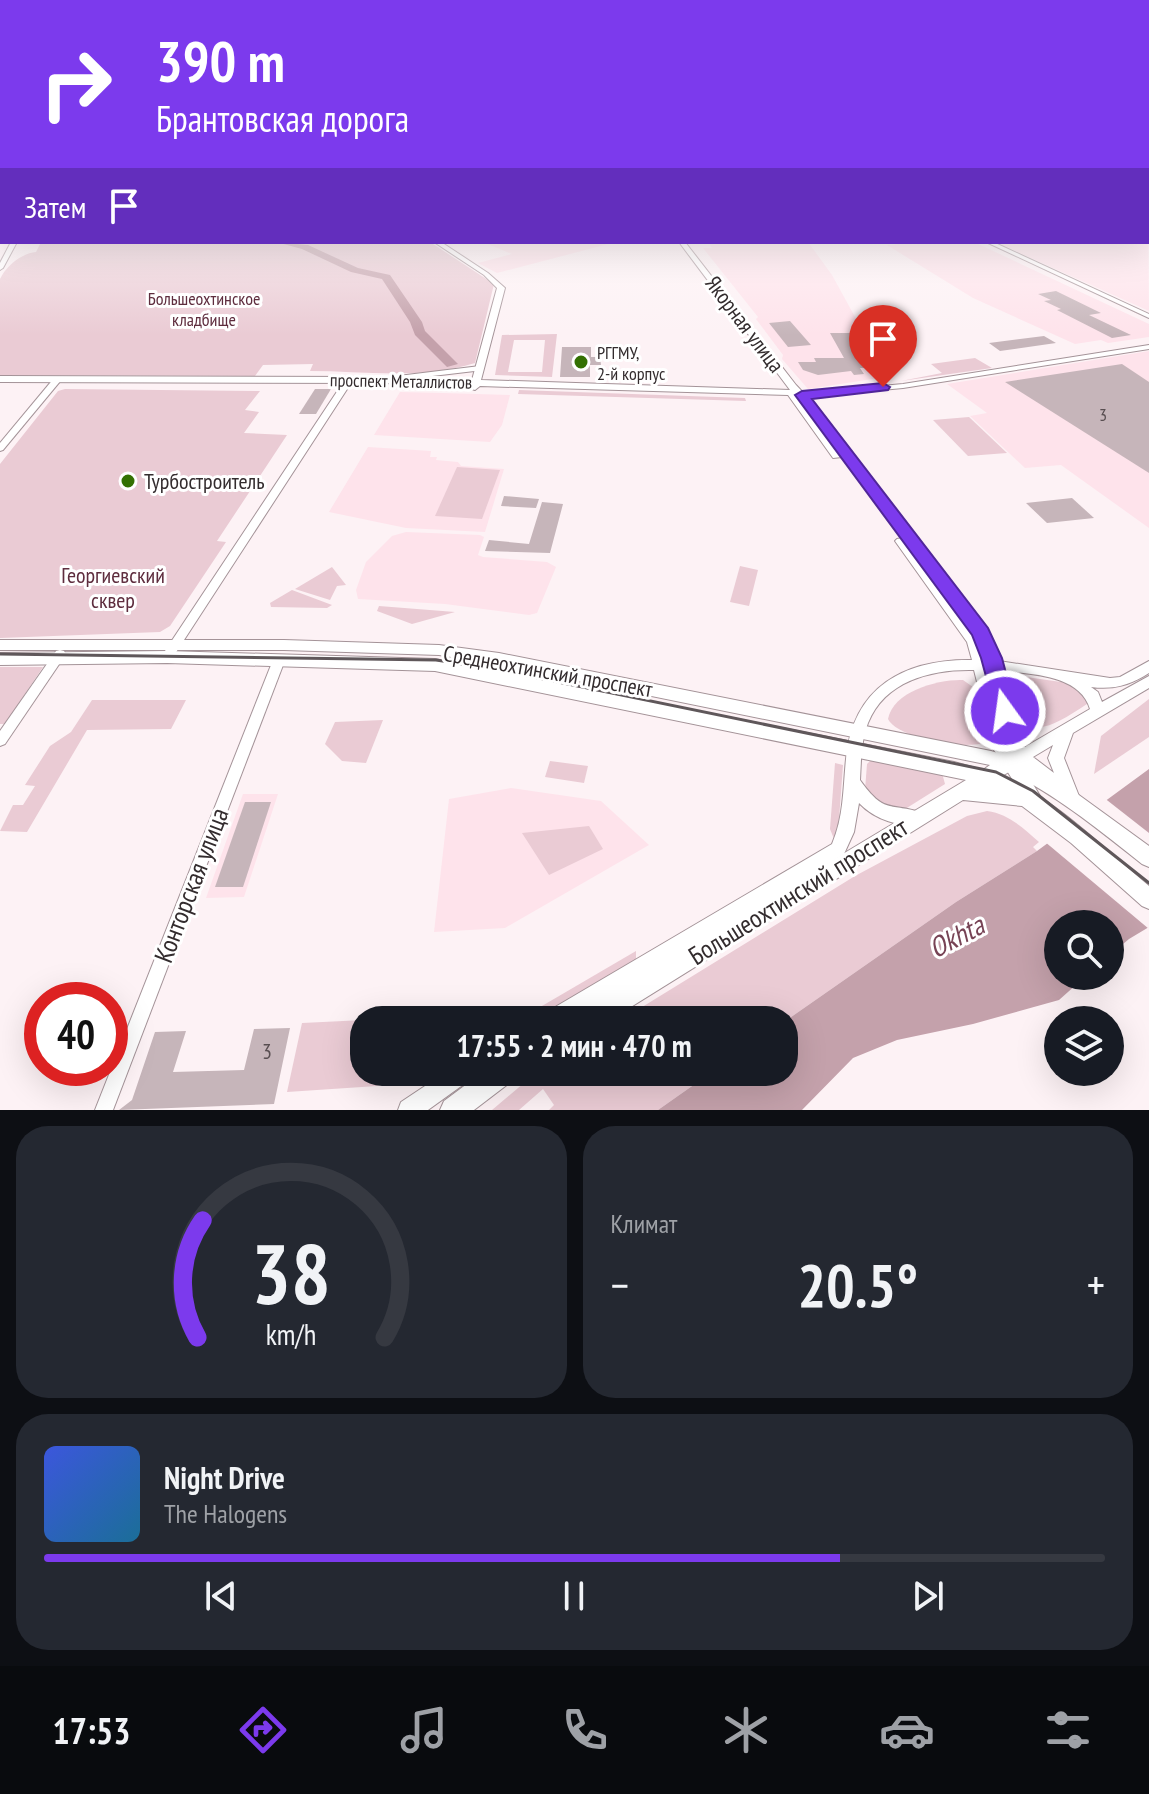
<!DOCTYPE html>
<html lang="ru">
<head>
<meta charset="utf-8">
<style>
  :root { --surface:#171b24; --page:#242831; --text:#f1f3f6; --muted:#9ea1a6; --line:#363941; --accent:#7c3aed }
  body { margin:0; font-family:"PT Sans Narrow",sans-serif; background:var(--page); color:var(--text); height:100vh; display:flex; flex-direction:column; font-size:30px; white-space:nowrap }
  * { box-sizing:border-box; margin:0 }
  p { font-size:26px; color:var(--muted) }
  .icon { flex:none; width:44px; height:44px; fill:none; stroke:currentColor; stroke-width:2; stroke-linecap:round; stroke-linejoin:round }
  .map { position:relative; height:1110px; overflow:hidden }
  .side { display:flex; flex-direction:column; gap:16px; padding:16px; background:#0d0f14; flex:1 }
  .side>* { flex:none }
  .hud { position:absolute; left:0px; top:0px; width:1150px; height:244px; box-shadow:0 8px 32px #0002; background:#7c3aed; color:#fff; overflow:hidden }
  .buttons { position:absolute; left:1044px; top:910px; display:grid; gap:16px }
  .buttons a { display:grid; place-items:center; width:80px; height:80px; border-radius:50%; background:var(--surface); box-shadow:0 8px 32px #0002; font-size:40px }
  .speed { position:absolute; left:24px; top:982px; display:flex; gap:16px; font-size:40px; font-weight:700; text-align:center }
  .speed>* { display:grid; place-content:center; width:104px; height:104px; border-radius:50%; background:var(--surface); box-shadow:0 8px 32px #0002; line-height:1 }
  .speed .limit { border:12px solid #d22; background:#fff; color:#111 }
  .pin { position:absolute; display:grid; place-items:center; width:68px; height:68px; color:#fff; margin:-82px -34px; border-radius:50% 50% 50% 0; rotate:-45deg; box-shadow:0 0 8px #0007 }
  .pin .icon { rotate:45deg }
  .me { position:absolute; width:88px; margin:-44px; rotate:346deg; stroke-linejoin:round; filter:drop-shadow(0 0 6px #0008) }
  .turn { display:flex; align-items:center; gap:28px; height:168px; padding:0 24px; font-size:36px }
  .turn .icon { width:104px; height:104px; stroke-width:2.5 }
  .turn b { display:block; font-size:56px; line-height:68px }
  .then { display:flex; align-items:center; height:76px; padding:0 24px; background:#0003; gap:16px; font-size:30px }
  .big { font-size:60px; font-weight:800; line-height:1.1 }
  .side .tile { flex:1; display:flex; flex-direction:column; justify-content:center; gap:12px; min-width:0; padding:0 28px; border-radius:32px; background:var(--page) }
  .side .dial { align-items:center; gap:0 }
  .dial svg { height:208px; overflow:visible; fill:none; stroke:var(--line); stroke-width:7; stroke-linecap:round; text-anchor:middle }
  .dial text { fill:var(--text); stroke:none }
  .song { display:flex; align-items:center; gap:24px }
  .cover { width:96px; height:96px; border-radius:12px; background:linear-gradient(135deg,hsl(230 70% 55%),hsl(200 70% 35%)) }
  .played { height:8px; border-radius:4px; background:linear-gradient(90deg,var(--accent) 75%,var(--line) 75%) }
  .keys { display:flex; justify-content:space-around; direction:ltr }
  .heat { display:flex; justify-content:space-between; align-items:center; font-size:44px; direction:ltr }
  .side .tiles { flex:1; display:grid; gap:16px; grid-template-columns:1fr 1fr }
  .tile:last-child { grid-column:span 2 }
  .trip { position:absolute; left:350px; top:1006px; width:448px; height:80px; border-radius:32px; background:var(--surface); box-shadow:0 8px 32px #0002; font-weight:800; line-height:80px; text-align:center }
  .tab-bar { display:flex; height:128px; justify-content:space-around; align-items:center; background:#090b0e; color:var(--muted) }
  .tab-bar .icon { width:56px; height:56px }
  .tab-bar .on { color:var(--accent) }
  .tab-bar b { font-size:36px; color:var(--text) }
  .map>svg:first-child { display:block }
</style>
</head>
<body>
<div class="map">
<svg width="1149" height="1110" viewBox="0 0 1149 1110">
  <rect width="100%" height="100%" fill="#fdf2f5"/>
  <!-- built -->
  <g fill="#fee3eb">
    <polygon points="1148,194 1149,311 995,242 1148,242"/>
    <polygon points="483,242 616,242 497,273 478,263 512,254"/>
    <polygon points="708,242 808,242 832,275 877,357 894,369 887,371 892,376 808,389 782,359 783,355 756,319 758,317 703,248 712,248"/>
    <polygon points="920,242 974,242 1149,324 1149,337 1108,343 1101,340 1075,344 973,298 887,245"/>
    <polygon points="1149,351 1149,528 1061,465 1025,468 970,416 987,413 947,384"/>
    <polygon points="400,392 443,393 510,395 502,425 490,442 374,435"/>
    <polygon points="368,447 431,451 430,457 437,457 436,460 458,462 461,466 504,469 485,532 406,528 329,512"/>
    <polygon points="406,532 480,535 484,537 478,555 483,557 547,562 556,567 537,613 529,615 445,604 358,599 356,590 366,562 392,536"/>
    <polygon points="511,788 601,801 649,845 505,928 434,932 449,799"/>
    <polygon points="243,794 278,794 244,897 206,898"/>
  </g>
  <!-- green -->
  <g fill="#eacbd4" fill-rule="evenodd">
    <path d="M41 242H430L494 284 475 363C422 380 363 371 310 371L313 364 263 365 255 376 0 375V279C6 266 22 253 36 252Z"/>
    <path d="M557 334 552 377 495 375 502 335ZM514 340H545L542 372H508Z"/>
    <polygon points="975,358 992,368 901,381 942,373 931,364"/>
    <polygon points="65,389 260,391 245,410 259,412 244,433 287,435 217,541 226,542 170,626 160,632 0,638 0,464 58,391"/>
    <polygon points="519,390 745,398 746,401 518,394"/>
    <polygon points="969,417 1007,453 968,456 933,420"/>
    <polygon points="457,467 500,470 482,519 435,516"/>
    <polygon points="740,566 758,570 749,606 730,602"/>
    <polygon points="332,567 346,585 337,586 330,600 295,589"/>
    <polygon points="292,590 332,605 327,608 271,607 270,603"/>
    <polygon points="379,606 455,612 412,624 377,611"/>
    <polygon points="0,667 43,667 5,724 0,724"/>
    <path d="M1019 676 1068 683 1088 700 1087 704C1047 730 1025 745 1007 687L1013 678Z"/>
    <path d="M963 680 980 692 988 737 986 742C966 751 897 738 888 719 893 691 939 679 963 680Z"/>
    <polygon points="1149,699 1149,737 1094,774 1101,736"/>
    <polygon points="92,700 186,700 171,729 87,730 27,832 0,831 13,805 23,805 35,786 25,785 50,746 71,732"/>
    <polygon points="383,720 366,763 342,761 325,744 335,722"/>
    <polygon points="871,760 942,773 945,784 902,811 887,811 865,790 867,764"/>
    <polygon points="550,761 588,766 584,783 545,777"/>
    <polygon points="835,763 843,765 838,833 834,839 830,829"/>
    <path d="M987 811C1009 814 1023 828 1039 842L1033 847 1037 851 956 902 784 1022 621 1020 855 876 967 816Z"/>
    <polygon points="589,826 603,849 549,875 522,833"/>
    <polygon points="636,951 636,960 535,1020 518,1020"/>
    <polygon points="364,1020 364,1072 411,1073 377,1086 287,1092 302,1023"/>
    <polygon points="537,1072 712,1072 658,1110 549,1110 554,1105 543,1089 519,1110 492,1110"/>
  </g>
  <!-- water -->
  <polygon fill="#c4a1ab" points="1149,769 1149,927 1129,939 1110,955 1110,924 1058,924 1058,976 1086,976 1059,1000 973,1024 897,1040 853,1058 802,1110 658,1110 712,1072 784,1072 784,1022 956,902 1037,851"/>
  <!-- pier -->
  <polygon fill="#fdf2f5" points="1103,797 1149,833 1149,929 1044,841"/>
  <g fill="none" stroke-linecap="round" stroke-linejoin="round">
    <!-- river -->
    <polygon fill="#c4a1ab" fill-rule="evenodd" points="276,242 308,245 358,268 390,275 422,322 425,331 458,364 447,367 415,335 410,322 382,279 351,272 302,249"/>
  </g>
  <!-- building -->
  <g fill="#c6b5ba">
    <polygon points="1056,291 1101,313 1089,315 1131,335 1112,338 1057,310 1061,309 1044,301 1051,300 1038,294"/>
    <polygon points="790,321 811,345 788,347 769,323"/>
    <polygon points="830,333 854,333 875,368 860,368 864,374 854,375 851,371 818,375 803,370 798,362 816,362 814,358 844,358"/>
    <polygon points="1044,336 1056,343 1000,351 989,343"/>
    <polygon points="562,347 591,347 591,357 600,357 601,365 590,365 590,377 560,377"/>
    <polygon points="1122,364 1149,382 1149,473 1005,382"/>
    <polygon points="315,389 331,389 316,414 299,414"/>
    <polygon points="504,496 539,499 536,508 501,506"/>
    <polygon points="1072,498 1094,518 1047,523 1026,503"/>
    <polygon points="542,502 563,504 550,553 485,551 489,540 529,544"/>
    <polygon points="245,802 271,802 243,887 215,887"/>
    <polygon points="290,1028 274,1104 119,1110 132,1100 155,1032 186,1031 173,1072 244,1070 254,1029"/>
  </g>
  <g fill="none" stroke-linecap="round" stroke-linejoin="round">
    <!-- minor casing -->
    <g stroke="#a49398" stroke-width="2">
      <g id="minor">
        <polygon points="11,242 17,242 3,268 0,270 0,263"/>
        <polygon points="986,242 993,242 1149,314 1149,318"/>
        <polygon points="1149,345 1149,349 903,388 795,398 791,396 795,394 903,384"/>
        <polygon points="480,366 483,366 483,370 390,381 386,379 390,377"/>
        <polygon points="55,377 58,377 62,379 3,450 0,451 0,443"/>
        <polygon points="346,378 349,378 353,380 171,660 163,660 161,657 163,654"/>
        <polygon points="60,650 64,651 66,654 64,657 5,744 0,746 0,731 56,651"/>
        <polygon points="279,656 283,657 285,660 113,1110 95,1110 273,660 275,657"/>
      </g>
    </g>
    <!-- tertiary casing -->
    <g stroke="#a49398" stroke-width="2">
      <g id="tertiary">
        <path d="M434 242H441L488 273 505 288 481 380 790 390 679 242H685L796 385 815 405 844 446 986 630 999 661 1110 678 1120 677 1149 661V673C1130 685 1114 690 1091 687L1098 692 1102 702 1149 676V688L1073 733 1064 758 1079 796 1077 801 1071 803 1065 801 1057 781 1050 785 1044 784 1021 764 1043 801 1041 806 1035 808 1029 806 994 750 974 670C933 669 885 680 868 723 861 741 861 761 860 780 885 815 889 802 923 813L925 818 923 823C901 829 874 819 859 803L854 832 844 854 571 1020H542L545 1013 832 844C844 816 843 788 846 759 853 687 904 659 972 660L967 642 895 541 897 539 902 538 842 457 833 458 788 395 480 386 475 390 472 389 471 385 380 383 0 382V376L380 377 472 380 497 288 484 275ZM1001 671C1032 674 1080 675 1090 709L1025 747 1015 727ZM1053 745 1048 758 1054 773 1033 757Z"/>
        <polygon points="446,1072 475,1072 471,1079 428,1110 398,1110 401,1102"/>
      </g>
    </g>
    <!-- secondary casing -->
    <g stroke="#a49398" stroke-width="2">
      <g id="secondary">
        <path d="M0 640H284L439 645 499 653 991 751 1015 758 1061 782 1149 846V867L1142 864C1099 830 1058 796 1009 772L1002 776C1058 801 1103 848 1149 886V909L1142 906 1071 843 1022 806 963 800 610 1020H576L580 1012 966 780 435 671 167 663 0 665V653L167 651 435 659 954 762 983 770 990 765 499 665 439 655 284 650H0Z"/>
        <polygon points="483,1072 515,1072 512,1081 474,1110 440,1110 444,1101"/>
      </g>
    </g>
    <!-- minor -->
    <use href="#minor" fill="#fff" fill-rule="evenodd"/>
    <!-- tertiary -->
    <use href="#tertiary" fill="#fff" fill-rule="evenodd"/>
    <!-- secondary -->
    <use href="#secondary" fill="#fff" fill-rule="evenodd"/>
    <!-- tram -->
    <polyline stroke="#5f575a" stroke-width="3" points="0,654 436,660 495,669 996,772 1033,791 1149,883"/>
  </g>
  <!-- sky -->
  <linearGradient id="sky" x2="0" y2="1"><stop stop-color="#99acd0"/><stop offset="0.54" stop-color="#fef9fa"/><stop offset="1" stop-color="#fef9fa" stop-opacity="0"/></linearGradient>
  <rect width="1149" height="335" fill="url(#sky)"/>
  <!-- route -->
  <polygon fill="#7c3aed" stroke="#51269a" stroke-width="2" points="883,383 890,387 888,390 812,399 988,628 1002,658 1016,711 1013,717 1005,719 997,717 981,658 972,635 795,395 802,391"/>
  <!-- markers -->
  <g fill="#337002" stroke="#fff" stroke-width="3">
    <circle cx="581" cy="362" r="8"/>
    <circle cx="128" cy="481" r="8"/>
  </g>
  <g text-anchor="middle" dominant-baseline="central" stroke-width="6" stroke-linejoin="round" paint-order="stroke">
    <!-- far-park labels -->
    <g font-size="18" fill="#5e2d3e" stroke="#fff">
      <text x="204" y="298">Большеохтинское<tspan x="204" dy="21">кладбище</tspan></text>
    </g>
    <!-- far-poi labels -->
    <g font-size="18" fill="#332c2e" stroke="#fff" text-anchor="start">
      <text x="597" y="352">РГГМУ,<tspan x="597" dy="21">2-й корпус</tspan></text>
    </g>
    <!-- far-street labels -->
    <g font-size="18" fill="#332c2e" stroke="#fff">
      <text transform="translate(401 381) rotate(1)">проспект Металлистов</text>
    </g>
    <!-- number labels -->
    <g font-size="18" fill="#584e51">
      <text x="1103" y="414">3</text>
    </g>
    <!-- street labels -->
    <g font-size="22" fill="#332c2e" stroke="#fff">
      <text transform="translate(745 324) rotate(53)">Якорная улица</text>
      <text transform="translate(548 671) rotate(10)">Среднеохтинский проспект</text>
    </g>
    <!-- poi labels -->
    <g font-size="22" fill="#332c2e" stroke="#fff" text-anchor="start">
      <text x="144" y="481">Турбостроитель</text>
    </g>
    <!-- park labels -->
    <g font-size="22" fill="#5e2d3e" stroke="#fff">
      <text x="113" y="575">Георгиевский<tspan x="113" dy="25">сквер</tspan></text>
    </g>
    <!-- near-number labels -->
    <g font-size="22" fill="#584e51">
      <text x="267" y="1051">3</text>
    </g>
    <!-- near-street labels -->
    <g font-size="26" fill="#332c2e" stroke="#fff">
      <text transform="translate(191 885) rotate(-69)">Конторская улица</text>
      <text transform="translate(798 891) rotate(-32)">Большеохтинский проспект</text>
    </g>
    <!-- near-water labels -->
    <g font-size="28" font-style="italic" fill="#774355" stroke="#fff">
      <text transform="translate(956 936) rotate(-28)">Okhta</text>
    </g>
  </g>
</svg>
<div class="buttons">
<a><svg class="icon" aria-label="search" viewBox="0 0 24 24"><circle cx="10" cy="10" r="6"/><path d="M15 15l6 6"/></svg></a>
<a><svg class="icon" aria-label="layers" viewBox="0 0 24 24"><path d="M12 4l9 5-9 5-9-5zM3 14l9 5 9-5"/></svg></a>
</div>
<div class="speed"><div class="limit">40</div></div>
<div class="pin" style="left:883px;top:387px;background:#d93025"><svg class="icon" aria-label="arrive" viewBox="0 0 24 24"><path d="M6 21V4h12l-3 4 3 4H6"/></svg></div>
<svg class="me" style="left:1005px;top:711px" viewBox="-20 -20 40 40"><circle r="17" fill="#7c3aed" stroke="#fff" stroke-width="3"/><path d="M0-11L8 9 0 5-8 9z" fill="#fff"/></svg>
<div class="trip">17:55 · 2 мин · 470 m</div>
<div class="hud">
<div class="turn"><svg class="icon" aria-label="right" viewBox="0 0 24 24"><path d="M7 20v-9h11M14 6l5 5-5 5"/></svg><div><b>390 m</b>Брантовская дорога</div></div>
<div class="then">Затем<svg class="icon" aria-label="arrive" viewBox="0 0 24 24"><path d="M6 21V4h12l-3 4 3 4H6"/></svg></div>
</div>
</div>
<section class="side">
<div class="tiles">
<div class="tile dial"><svg viewBox="0 0 100 80">
<path d="M14 69A42 42 0 1 1 86 69"/>
<path d="M14 69A42 42 0 0 1 16 24" stroke="#7c3aed"/>
<text x="50" y="56" font-size="32" font-weight="700">38</text>
<text x="50" y="72" font-size="11">km/h</text>
</svg></div>
<div class="tile"><p>Климат</p>
<div class="heat"><a>−</a><b class="big">20.5°</b><a>+</a></div>
</div>
<div class="tile">
<div class="song"><i class="cover"></i><div><b>Night Drive</b><p>The Halogens</p></div></div>
<div class="played"></div>
<div class="keys"><svg class="icon" aria-label="previous" viewBox="0 0 24 24"><path d="M18 5L8 12l10 7zM5 5v14"/></svg><svg class="icon" aria-label="pause" viewBox="0 0 24 24"><path d="M8 5v14M16 5v14"/></svg><svg class="icon" aria-label="next" viewBox="0 0 24 24"><path d="M6 5l10 7-10 7zM19 5v14"/></svg></div>
</div>
</div>
</section>
<nav class="tab-bar">
<b>17:53</b>
<svg class="icon on" aria-label="directions" viewBox="0 0 24 24"><path d="M12 3l9 9-9 9-9-9zM9 14v-3h6M13 9l2 2-2 2"/></svg>
<svg class="icon" aria-label="music" viewBox="0 0 24 24"><path d="M9 18V5l10-2v13"/><circle cx="6" cy="18" r="3"/><circle cx="16" cy="16" r="3"/></svg>
<svg class="icon" aria-label="phone" viewBox="0 0 24 24"><path d="M5 4h4l2 5-3 2q2 4 5 5l2-3 5 2v4C11 20 4 13 5 4z"/></svg>
<svg class="icon" aria-label="climate" viewBox="0 0 24 24"><path d="M12 3v18M4 7l16 10M4 17L20 7"/></svg>
<svg class="icon" aria-label="car" viewBox="0 0 24 24"><path d="M5 17H2v-5l4-1 3-4h7l3 4 3 1v5h-3M9 17h6M6 11h13"/><circle cx="7" cy="17" r="2"/><circle cx="17" cy="17" r="2"/></svg>
<svg class="icon" aria-label="filters" viewBox="0 0 24 24"><path d="M4 7h16M4 17h16"/><circle cx="9" cy="7" r="2"/><circle cx="15" cy="17" r="2"/></svg>
</nav>
</body>
</html>
